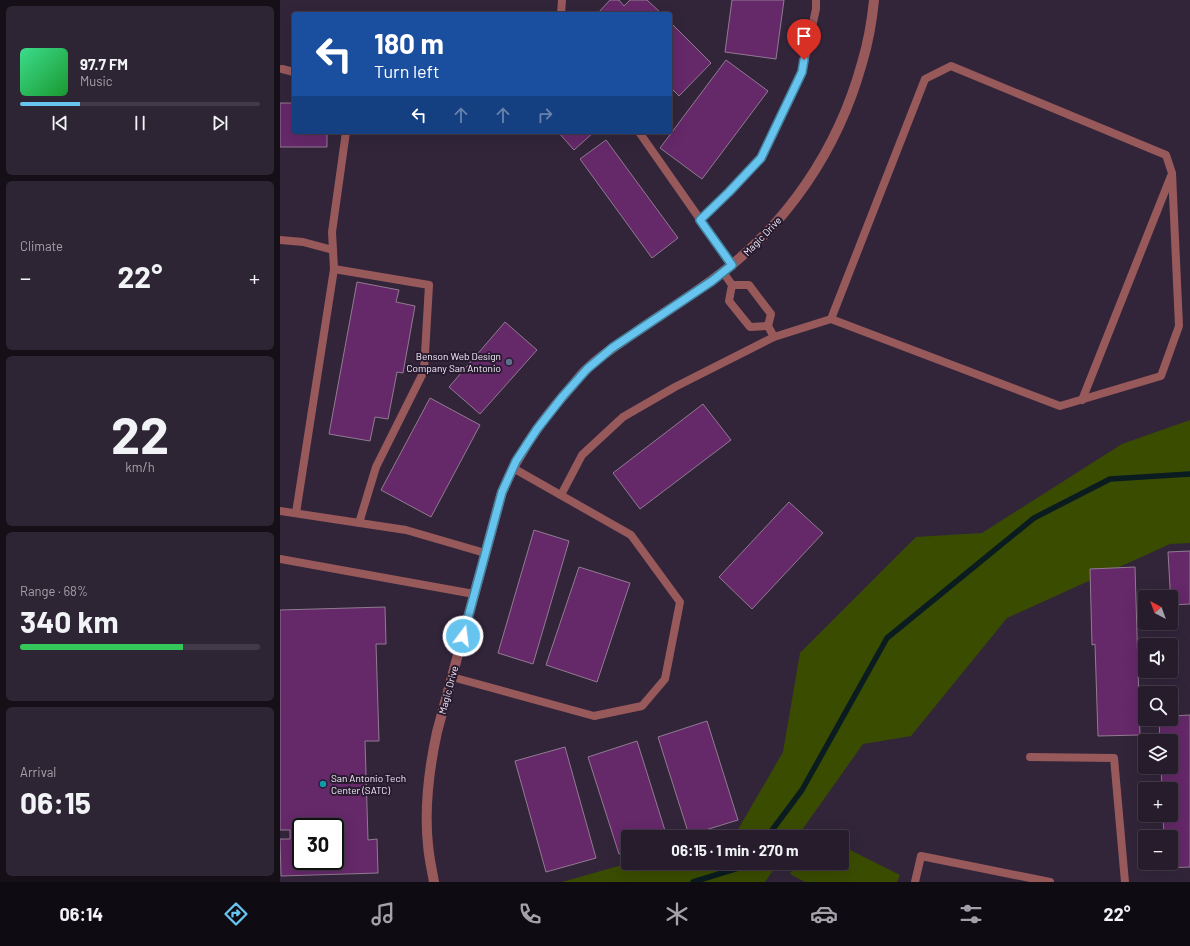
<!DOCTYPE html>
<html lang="en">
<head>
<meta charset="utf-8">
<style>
  :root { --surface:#261c2c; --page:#2e2534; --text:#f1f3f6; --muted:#a4a1a9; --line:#423a48; --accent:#66c4ef }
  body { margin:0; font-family:Barlow,sans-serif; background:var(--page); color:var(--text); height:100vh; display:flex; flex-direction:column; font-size:15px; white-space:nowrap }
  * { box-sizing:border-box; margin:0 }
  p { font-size:13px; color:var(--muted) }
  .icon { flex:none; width:22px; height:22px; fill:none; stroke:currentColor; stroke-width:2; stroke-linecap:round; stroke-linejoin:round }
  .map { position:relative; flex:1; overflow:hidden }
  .panel { display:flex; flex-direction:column; gap:6px; padding:6px; background:#150f18; width:280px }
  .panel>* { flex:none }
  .top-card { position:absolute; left:12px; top:12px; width:380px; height:122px; border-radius:4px; box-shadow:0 4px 16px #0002,0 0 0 1px var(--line); background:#1a4fa0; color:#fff; overflow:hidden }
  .needle { width:26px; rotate:319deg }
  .tools { position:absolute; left:858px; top:590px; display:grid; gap:8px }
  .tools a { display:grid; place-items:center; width:40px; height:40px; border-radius:4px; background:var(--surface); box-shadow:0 4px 16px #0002,0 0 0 1px var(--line); font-size:20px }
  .speed { position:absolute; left:12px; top:818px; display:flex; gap:8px; font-size:20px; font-weight:700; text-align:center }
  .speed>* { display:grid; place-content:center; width:52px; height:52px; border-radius:50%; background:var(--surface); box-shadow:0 4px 16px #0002,0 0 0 1px var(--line); line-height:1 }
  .speed .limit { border:2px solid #111; border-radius:6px; background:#fff; color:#111 }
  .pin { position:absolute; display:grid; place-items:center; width:34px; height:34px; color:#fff; margin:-41px -17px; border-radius:50% 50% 50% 0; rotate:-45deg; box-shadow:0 0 4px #0007 }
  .pin .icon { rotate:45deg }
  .me { position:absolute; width:44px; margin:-22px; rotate:15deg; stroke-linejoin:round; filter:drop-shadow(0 0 3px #0008) }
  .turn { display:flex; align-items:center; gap:14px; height:84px; padding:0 16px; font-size:18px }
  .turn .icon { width:52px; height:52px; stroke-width:2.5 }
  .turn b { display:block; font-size:28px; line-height:34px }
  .lanes { display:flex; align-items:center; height:38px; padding:0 16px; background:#0003; justify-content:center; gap:20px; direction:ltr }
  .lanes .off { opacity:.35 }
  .big { font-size:30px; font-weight:700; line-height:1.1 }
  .panel .card { flex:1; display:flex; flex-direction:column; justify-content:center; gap:6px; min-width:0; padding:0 14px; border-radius:6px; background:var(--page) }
  .panel .dial { align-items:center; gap:0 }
  .dial b { font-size:52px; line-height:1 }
  .song { display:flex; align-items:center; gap:12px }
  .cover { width:48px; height:48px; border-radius:6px; background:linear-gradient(135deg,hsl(150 70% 55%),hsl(130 70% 35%)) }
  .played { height:4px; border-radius:2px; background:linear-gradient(90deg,var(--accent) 25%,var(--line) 25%) }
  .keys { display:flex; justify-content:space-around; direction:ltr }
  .heat { display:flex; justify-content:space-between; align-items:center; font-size:22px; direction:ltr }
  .charge { height:6px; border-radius:3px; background:linear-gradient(90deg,#34c759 68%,var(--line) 0) }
  .trip { position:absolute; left:341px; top:830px; width:228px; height:40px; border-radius:4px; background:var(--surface); box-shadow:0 4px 16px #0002,0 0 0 1px var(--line); font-weight:700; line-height:40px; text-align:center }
  .menu { display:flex; height:64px; justify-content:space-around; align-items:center; background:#0f0b12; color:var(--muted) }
  .menu .icon { width:28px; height:28px }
  .menu .current { color:var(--accent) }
  .menu b { font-size:18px; color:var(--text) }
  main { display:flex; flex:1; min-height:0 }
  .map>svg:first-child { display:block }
</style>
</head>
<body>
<main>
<section class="panel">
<div class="card">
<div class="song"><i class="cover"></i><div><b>97.7 FM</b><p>Music</p></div></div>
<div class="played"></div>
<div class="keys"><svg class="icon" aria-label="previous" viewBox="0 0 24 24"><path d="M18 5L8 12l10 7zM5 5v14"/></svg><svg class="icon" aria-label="pause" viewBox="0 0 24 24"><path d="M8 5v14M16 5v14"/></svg><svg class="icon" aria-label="next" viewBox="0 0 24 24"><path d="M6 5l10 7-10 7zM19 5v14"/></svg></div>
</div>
<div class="card"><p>Climate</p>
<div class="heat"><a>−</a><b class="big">22°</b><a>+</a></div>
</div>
<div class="card dial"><b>22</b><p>km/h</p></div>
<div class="card"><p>Range · 68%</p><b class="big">340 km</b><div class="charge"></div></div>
<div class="card"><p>Arrival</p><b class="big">06:15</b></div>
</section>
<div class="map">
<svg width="910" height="882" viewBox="0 0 910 882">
  <rect width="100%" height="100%" fill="#32253a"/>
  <!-- green -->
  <g fill="#3a4c00">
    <polygon points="910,420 910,543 890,544 727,618 631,736 583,744 517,837 441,837 456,833 503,752 520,653 636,537 702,533 842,444"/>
    <polygon points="562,846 620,875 617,882 525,882 510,874 516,863 562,863"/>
    <polygon points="349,863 498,863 485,882 282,882"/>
  </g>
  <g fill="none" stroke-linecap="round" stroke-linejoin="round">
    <!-- stream -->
    <g stroke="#0a1c20" stroke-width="5.5">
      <polyline points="487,837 522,790 607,638 754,518 830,479 910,474"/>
      <polyline points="413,882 465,866 467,863"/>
    </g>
  </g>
  <!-- building -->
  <g fill="#652869" stroke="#917b91" fill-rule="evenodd">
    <polygon points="330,0 339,0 344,6 350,0 367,0 382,14 317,14"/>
    <polygon points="452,0 504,0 496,59 445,52"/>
    <polygon points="390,22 431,63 399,96 390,87"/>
    <polygon points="446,60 488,91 422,179 380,148"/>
    <polygon points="0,103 14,103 14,132 47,132 47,147 0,147"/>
    <polygon points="278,132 314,132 294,150"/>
    <polygon points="326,140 398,238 372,258 300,159"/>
    <polygon points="77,282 119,290 116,302 135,306 123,373 117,372 108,419 95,417 90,441 49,434"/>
    <polygon points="225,322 257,350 200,414 169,387"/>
    <polygon points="150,398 200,425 151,517 101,490"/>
    <polygon points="423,404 451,440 360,509 333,473"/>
    <polygon points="509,502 543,533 472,609 439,577"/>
    <polygon points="254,530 289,541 253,664 218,653"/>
    <polygon points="910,551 910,604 891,605 888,552"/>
    <polygon points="299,567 350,583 317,682 266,665"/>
    <polygon points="855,567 860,735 818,736 815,644 812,645 810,569"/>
    <path d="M105 607 106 644H96L99 741H85L88 840 97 839 98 873 1 876 0 839H10V830H0V610ZM21 827H55V861H21Z"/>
    <polygon points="910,715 910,867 885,868 885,863 891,863 891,837 884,837 883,815 891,815 891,789 882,789 881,767 891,767 891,741 880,741 879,719 891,719 891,716"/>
    <polygon points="427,721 458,820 409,835 378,737"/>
    <polygon points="357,741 387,837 348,837 348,851 339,854 308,757"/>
    <polygon points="285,747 316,858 266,872 235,761"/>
  </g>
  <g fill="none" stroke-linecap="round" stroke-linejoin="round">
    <!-- service -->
    <g stroke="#98595b" stroke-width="8">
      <polyline points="281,14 282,0"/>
      <polyline points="2,69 14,72"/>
      <polyline points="359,132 452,265"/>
      <polyline points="420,220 449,192 481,158 522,72 536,9 536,0"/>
      <polyline points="0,240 23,242 53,250"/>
      <polyline points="54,269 52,232 66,132"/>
      <polyline points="443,272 452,285 449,301 470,327 488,326"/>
      <polyline points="452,285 469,285 491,314 488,326 494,337 551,319 645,79 671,66 886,155 892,173 899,326 881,376 780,406 551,319"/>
      <polyline points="802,400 891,176"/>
      <polyline points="281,495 302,455 343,417 395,387 494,337"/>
      <polyline points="0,511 126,530 205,553"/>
      <polyline points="16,513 54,269 149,285 144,371 96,467 79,523"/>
      <polyline points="0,559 194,594"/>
      <polyline points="172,677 314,716 362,706 385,679 400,602 351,535 233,468"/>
      <polyline points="750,757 834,758 845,882"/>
      <polyline points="635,882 641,856 770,882"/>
    </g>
    <!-- minor -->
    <path stroke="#98595b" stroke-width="10" d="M154 882C152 870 149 858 148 845 144 807 149 769 157 732L222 492C227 482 231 471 237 461 252 434 271 409 292 386 297 380 301 374 307 369 320 356 337 345 353 334 379 316 406 299 432 280 506 227 558 150 582 63 588 43 592 21 594 0"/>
  </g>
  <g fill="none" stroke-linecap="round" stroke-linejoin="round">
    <!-- route casing -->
    <g stroke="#427f9b" stroke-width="10">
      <polyline id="route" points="183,636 222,492 236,461 257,429 283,396 307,369 332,348 432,281 452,265 420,220 449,192 481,158 522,72 524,60"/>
    </g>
    <!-- route -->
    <use href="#route" stroke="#66c4ef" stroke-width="7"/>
  </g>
  <!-- markers -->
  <circle fill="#5c6f8a" stroke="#281b30" stroke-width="1.5" cx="229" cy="362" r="4"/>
  <circle fill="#0f9aa8" stroke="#281b30" stroke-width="1.5" cx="43" cy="784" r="4"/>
  <g text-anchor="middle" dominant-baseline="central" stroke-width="4" stroke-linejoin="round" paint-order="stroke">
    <!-- street labels -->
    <g font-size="10" fill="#f6eefc" stroke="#281b30">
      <text transform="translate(482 236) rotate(-46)">Magic Drive</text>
      <text transform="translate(168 690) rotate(-75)">Magic Drive</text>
    </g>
    <!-- poi labels -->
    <g font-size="10" fill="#f6eefc" stroke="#281b30" text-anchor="end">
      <text x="221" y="356">Benson Web Design<tspan x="221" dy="12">Company San Antonio</tspan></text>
      <text x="51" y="778" text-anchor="start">San Antonio Tech<tspan x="51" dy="12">Center (SATC)</tspan></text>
    </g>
  </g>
</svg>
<div class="tools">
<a><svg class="needle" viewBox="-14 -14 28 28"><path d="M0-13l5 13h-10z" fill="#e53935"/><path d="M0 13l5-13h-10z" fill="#a4a1a9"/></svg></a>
<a><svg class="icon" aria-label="sound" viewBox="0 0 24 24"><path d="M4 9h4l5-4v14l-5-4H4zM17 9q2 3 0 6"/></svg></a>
<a><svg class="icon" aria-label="search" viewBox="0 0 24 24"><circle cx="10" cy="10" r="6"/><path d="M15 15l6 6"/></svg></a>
<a><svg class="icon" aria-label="layers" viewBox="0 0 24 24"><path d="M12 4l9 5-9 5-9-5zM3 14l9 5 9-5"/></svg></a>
<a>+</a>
<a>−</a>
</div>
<div class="speed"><div class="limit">30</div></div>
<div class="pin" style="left:524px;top:60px;background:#d93025"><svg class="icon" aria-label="arrive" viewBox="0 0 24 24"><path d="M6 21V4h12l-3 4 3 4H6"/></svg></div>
<svg class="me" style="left:183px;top:636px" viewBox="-20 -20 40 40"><circle r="17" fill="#66c4ef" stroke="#fff" stroke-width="3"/><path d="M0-11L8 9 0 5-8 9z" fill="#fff"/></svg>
<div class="trip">06:15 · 1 min · 270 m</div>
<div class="top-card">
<div class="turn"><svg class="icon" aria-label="left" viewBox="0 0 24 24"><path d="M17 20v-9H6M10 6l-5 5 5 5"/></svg><div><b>180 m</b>Turn left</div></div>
<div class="lanes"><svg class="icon" aria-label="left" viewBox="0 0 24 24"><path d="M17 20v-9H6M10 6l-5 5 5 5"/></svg><svg class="icon off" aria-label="ahead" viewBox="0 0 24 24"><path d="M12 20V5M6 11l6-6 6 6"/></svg><svg class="icon off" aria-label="ahead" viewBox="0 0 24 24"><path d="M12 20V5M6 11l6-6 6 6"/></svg><svg class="icon off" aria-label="right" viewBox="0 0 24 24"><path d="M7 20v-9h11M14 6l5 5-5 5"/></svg></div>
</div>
</div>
</main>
<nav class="menu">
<b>06:14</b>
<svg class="icon current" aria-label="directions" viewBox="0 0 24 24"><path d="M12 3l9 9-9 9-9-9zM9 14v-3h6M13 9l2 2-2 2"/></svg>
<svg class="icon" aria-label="music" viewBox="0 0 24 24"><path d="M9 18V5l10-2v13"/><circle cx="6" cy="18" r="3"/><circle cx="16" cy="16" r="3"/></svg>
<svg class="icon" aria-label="phone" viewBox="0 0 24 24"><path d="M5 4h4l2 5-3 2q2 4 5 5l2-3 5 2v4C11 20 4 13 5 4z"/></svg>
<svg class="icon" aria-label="climate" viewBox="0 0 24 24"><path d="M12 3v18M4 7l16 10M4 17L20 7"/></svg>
<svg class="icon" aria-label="car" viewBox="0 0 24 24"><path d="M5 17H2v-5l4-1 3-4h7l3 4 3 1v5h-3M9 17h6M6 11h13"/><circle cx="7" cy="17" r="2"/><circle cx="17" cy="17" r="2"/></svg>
<svg class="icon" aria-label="filters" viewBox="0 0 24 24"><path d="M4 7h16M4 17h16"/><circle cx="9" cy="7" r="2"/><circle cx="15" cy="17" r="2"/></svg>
<b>22°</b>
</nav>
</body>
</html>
